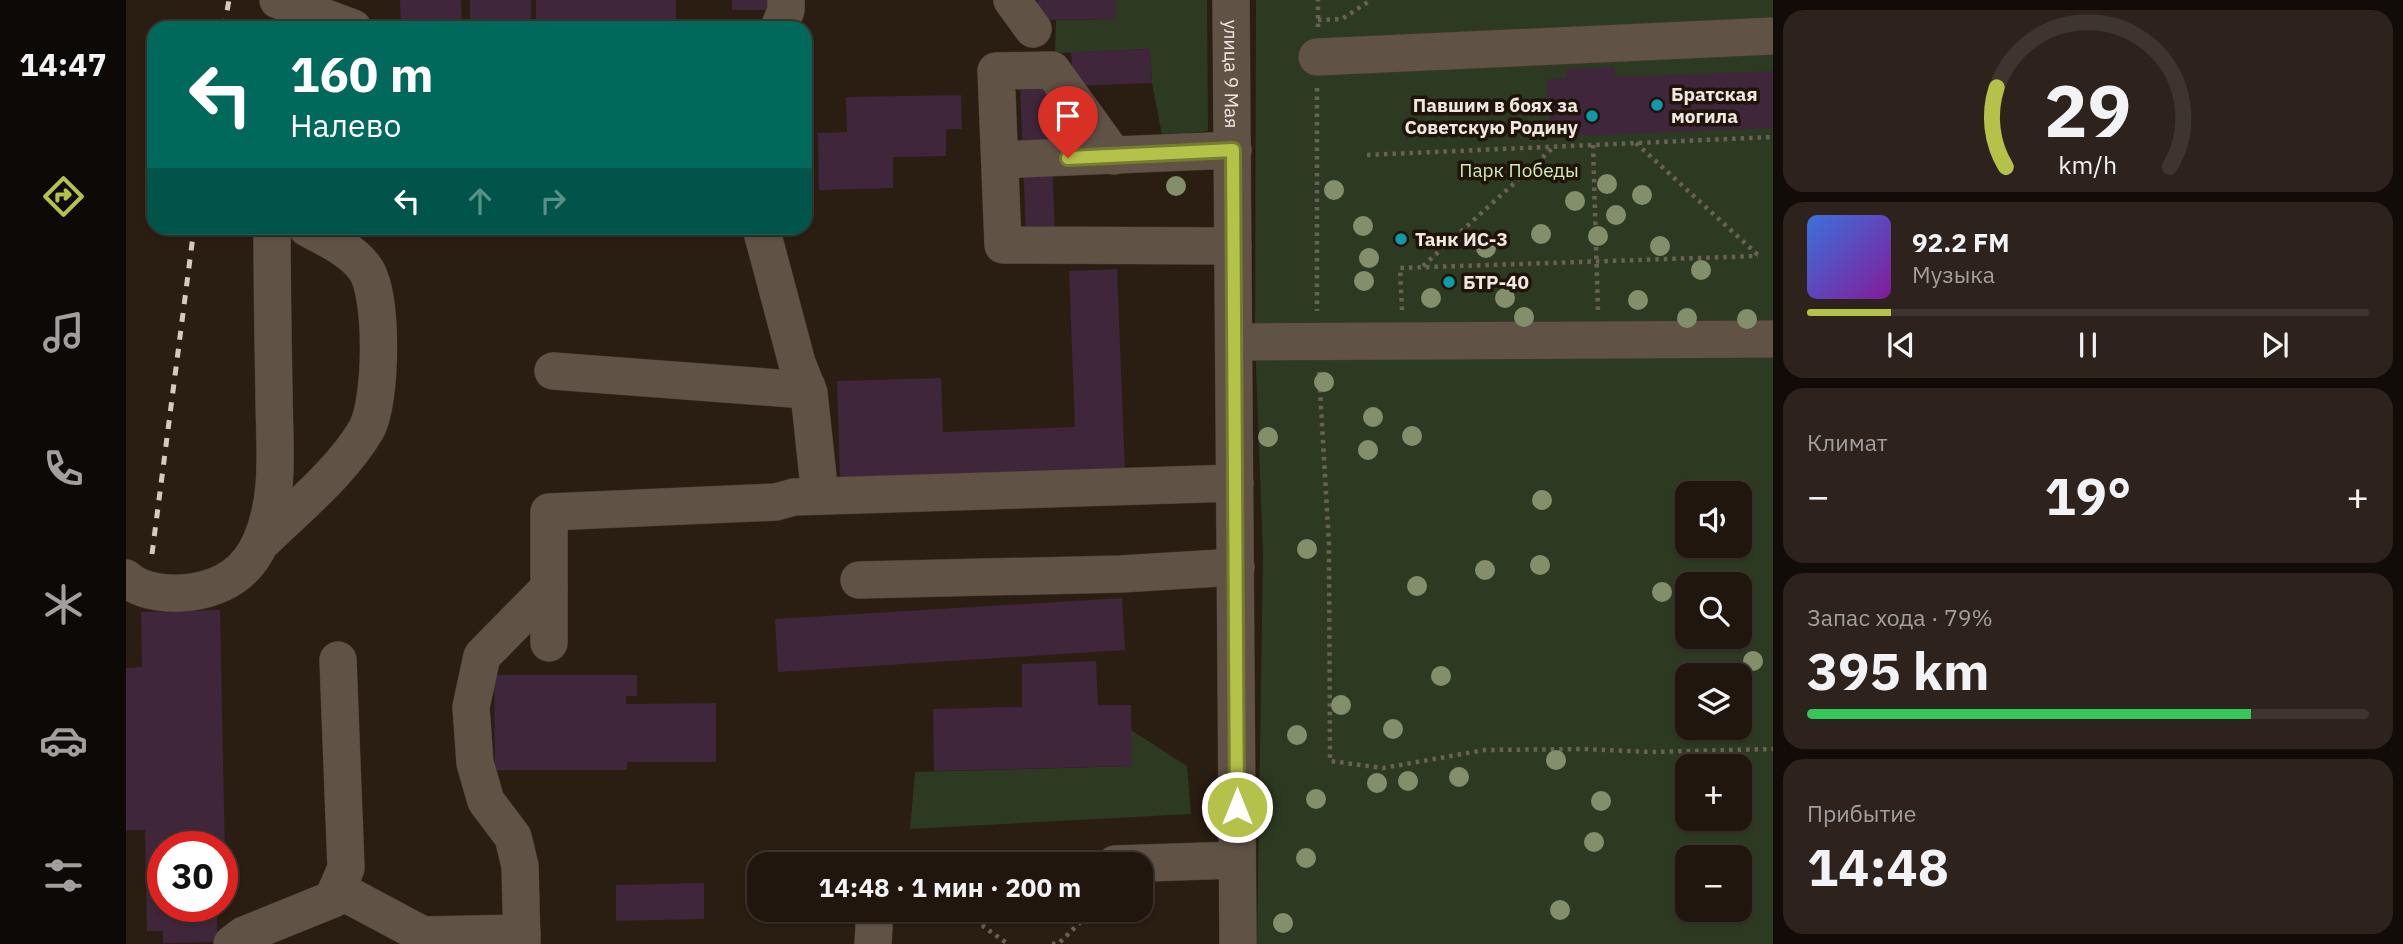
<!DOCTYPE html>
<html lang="ru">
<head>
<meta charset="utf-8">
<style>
  :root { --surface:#20160e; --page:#2d231c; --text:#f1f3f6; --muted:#a29f9e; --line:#3d352e; --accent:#b4c24a }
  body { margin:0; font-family:"IBM Plex Sans",sans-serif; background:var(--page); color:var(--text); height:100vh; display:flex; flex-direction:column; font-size:26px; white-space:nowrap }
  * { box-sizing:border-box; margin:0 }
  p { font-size:23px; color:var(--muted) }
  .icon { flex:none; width:38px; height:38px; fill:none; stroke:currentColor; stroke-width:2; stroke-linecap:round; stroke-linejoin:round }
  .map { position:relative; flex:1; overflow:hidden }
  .sheet { display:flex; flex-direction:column; gap:10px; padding:10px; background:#120c08; width:630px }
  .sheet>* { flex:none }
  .hud { position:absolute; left:21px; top:21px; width:665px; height:214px; border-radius:21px; box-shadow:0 2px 5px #0004,0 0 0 2px var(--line); background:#00695c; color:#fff; overflow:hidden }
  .buttons { position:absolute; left:1549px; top:481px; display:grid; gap:14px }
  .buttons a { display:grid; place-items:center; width:77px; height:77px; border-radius:14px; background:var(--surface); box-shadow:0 2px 5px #0004,0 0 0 2px var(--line); font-size:35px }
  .speed { position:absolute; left:21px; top:831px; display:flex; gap:14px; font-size:35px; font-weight:700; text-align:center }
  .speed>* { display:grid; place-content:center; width:91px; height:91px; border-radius:50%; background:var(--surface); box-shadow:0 2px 5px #0004,0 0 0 2px var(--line); line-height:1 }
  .speed .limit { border:10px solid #d22; background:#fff; color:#111 }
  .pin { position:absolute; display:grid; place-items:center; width:60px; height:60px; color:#fff; margin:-72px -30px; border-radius:50% 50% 50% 0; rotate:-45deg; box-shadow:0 0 7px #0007 }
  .pin .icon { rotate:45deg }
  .me { position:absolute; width:77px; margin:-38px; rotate:0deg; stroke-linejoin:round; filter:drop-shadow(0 0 5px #0008) }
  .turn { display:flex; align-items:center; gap:24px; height:147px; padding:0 28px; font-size:32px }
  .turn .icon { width:91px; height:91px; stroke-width:2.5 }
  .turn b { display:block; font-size:49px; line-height:60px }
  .lanes { display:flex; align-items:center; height:66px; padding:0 28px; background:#0003; justify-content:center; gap:35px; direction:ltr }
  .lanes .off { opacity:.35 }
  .big { font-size:52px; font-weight:700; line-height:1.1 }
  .sheet .widget { flex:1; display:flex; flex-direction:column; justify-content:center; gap:10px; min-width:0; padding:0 24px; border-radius:21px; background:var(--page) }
  .sheet .dial { align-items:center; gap:0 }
  .dial svg { height:182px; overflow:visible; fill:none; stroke:var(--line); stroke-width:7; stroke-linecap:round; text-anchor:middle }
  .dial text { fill:var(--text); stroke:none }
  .song { display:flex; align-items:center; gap:21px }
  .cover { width:84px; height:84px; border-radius:10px; background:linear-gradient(135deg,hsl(220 70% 55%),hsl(290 70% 35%)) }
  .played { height:7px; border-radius:4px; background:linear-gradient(90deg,var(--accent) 15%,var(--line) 15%) }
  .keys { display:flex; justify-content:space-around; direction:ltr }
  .heat { display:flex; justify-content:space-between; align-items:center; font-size:38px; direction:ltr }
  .charge { height:10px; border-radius:5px; background:linear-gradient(90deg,#34c759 79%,var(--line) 0) }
  .trip { position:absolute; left:621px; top:852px; width:406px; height:70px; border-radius:21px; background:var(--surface); box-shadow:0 2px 5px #0004,0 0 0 2px var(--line); font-weight:700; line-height:70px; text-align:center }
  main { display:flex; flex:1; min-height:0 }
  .tab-bar { display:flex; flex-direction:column; width:126px; justify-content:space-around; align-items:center; background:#0d0906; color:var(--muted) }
  .tab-bar .icon { width:49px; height:49px }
  .tab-bar .active { color:var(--accent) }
  .tab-bar b { font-size:32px; color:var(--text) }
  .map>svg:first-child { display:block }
</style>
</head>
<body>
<main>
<nav class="tab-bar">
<b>14:47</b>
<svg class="icon active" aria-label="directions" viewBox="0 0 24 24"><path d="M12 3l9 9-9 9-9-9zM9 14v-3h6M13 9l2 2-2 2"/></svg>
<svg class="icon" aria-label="music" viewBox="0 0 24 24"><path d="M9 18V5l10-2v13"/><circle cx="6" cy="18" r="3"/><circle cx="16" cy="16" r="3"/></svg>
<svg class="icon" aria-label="phone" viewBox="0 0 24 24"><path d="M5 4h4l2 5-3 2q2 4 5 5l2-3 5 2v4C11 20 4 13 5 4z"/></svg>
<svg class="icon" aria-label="climate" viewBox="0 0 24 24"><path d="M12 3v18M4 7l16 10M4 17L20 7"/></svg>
<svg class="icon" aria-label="car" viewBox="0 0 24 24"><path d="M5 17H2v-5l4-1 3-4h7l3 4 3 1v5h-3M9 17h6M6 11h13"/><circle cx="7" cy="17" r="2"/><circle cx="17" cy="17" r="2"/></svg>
<svg class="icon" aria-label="filters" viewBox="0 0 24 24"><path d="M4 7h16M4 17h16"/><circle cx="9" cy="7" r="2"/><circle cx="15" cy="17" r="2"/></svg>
</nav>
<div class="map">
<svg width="1647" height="944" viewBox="0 0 1647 944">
  <rect width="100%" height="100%" fill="#2a1d12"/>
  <!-- green -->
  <g fill="#2d3a22" fill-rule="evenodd">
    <polygon points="989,0 1081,0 1082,131 1036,135 1026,83 1024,49 929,53 930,20 989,19"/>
    <path d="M1130 0H1647V944H1131L1137 555 1129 341ZM1561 494H1614V546H1561ZM1561 584H1614V637H1561ZM1561 676H1614V728H1561ZM1561 766H1614V819H1561ZM1561 858H1614V910H1561Z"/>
    <polygon points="1005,730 1061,766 1065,814 784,829 789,772 1005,766"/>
  </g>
  <!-- building -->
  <g fill="#3f263b">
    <polygon points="274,0 335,0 336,28 275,28"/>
    <rect x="344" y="0" width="61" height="28"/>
    <rect x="410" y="0" width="140" height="28"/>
    <rect x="606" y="0" width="39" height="10"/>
    <polygon points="912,0 989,0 990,19 912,20"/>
    <polygon points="1024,49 1026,83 947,86 945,52"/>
    <polygon points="1489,67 1489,77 1647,71 1647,128 1423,137 1421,79 1440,78 1440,69"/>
    <polygon points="923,83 929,233 900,234 894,85"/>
    <polygon points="835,95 836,129 820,129 820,156 767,157 767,188 693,190 692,133 721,132 720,97"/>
    <polygon points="991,269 999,471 714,481 711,381 815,378 817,432 949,427 943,271"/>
    <polygon points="996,598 999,650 652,672 649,619"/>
    <polygon points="94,610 99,858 96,858 96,847 37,847 37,906 91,906 91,942 37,943 37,931 21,931 19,830 0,830 0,668 16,667 15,612"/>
    <polygon points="970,661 972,705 1005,705 1006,766 808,771 807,709 896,707 896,664"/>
    <polygon points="368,675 511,675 511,696 500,696 500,704 590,703 590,762 501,762 501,770 369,770"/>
    <polygon points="578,883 578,919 490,921 490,885"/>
  </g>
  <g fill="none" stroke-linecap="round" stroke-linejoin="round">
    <!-- minor casing -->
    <g stroke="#433832" stroke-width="38">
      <g id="minor">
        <polyline points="152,0 227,28"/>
        <polyline points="886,0 907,29"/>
        <path id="s1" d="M1105 0 1112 944"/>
        <polyline points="653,28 660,10 660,0"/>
        <polyline points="1191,57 1647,36"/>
        <polyline points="988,156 926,70 870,71 877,245 1107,246"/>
        <polyline points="874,160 1107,150"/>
        <polyline points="635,228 671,363 683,393 694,496"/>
        <polyline points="1108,342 1647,339"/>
        <polyline points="427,371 666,389 681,387"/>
        <path d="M138 540C172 507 216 471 240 430 256 403 258 291 238 267 224 249 200 238 181 228"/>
        <path d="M0 578C15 593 46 595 66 592 98 587 122 572 135 541 155 496 148 442 148 393 147 338 146 283 146 228"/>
        <polyline points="733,580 995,574 1110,567"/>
        <polyline points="423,643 423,512 650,502 668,497 1109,483"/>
        <polyline points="989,864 1111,860"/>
        <polyline points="211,889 297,935 396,933"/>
        <polyline points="106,944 118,935 207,899 220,868 212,660"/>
        <polyline points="396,944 394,866 387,837 360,801 349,763 345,707 356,656 423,588"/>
        <polyline points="747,944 749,910"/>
      </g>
    </g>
    <!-- path -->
    <g stroke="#6b6056" stroke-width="4.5" stroke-dasharray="3.5 5" stroke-linecap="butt">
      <polyline points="1192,20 1216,19 1245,0"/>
      <polyline points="1192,27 1192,0"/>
      <polyline points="1191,88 1191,311"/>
      <polyline points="1510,143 1632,255"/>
      <polyline points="1467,145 1472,311"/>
      <polyline points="1241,155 1647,137"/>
      <polyline points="1297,266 1428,147"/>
      <polyline points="1276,310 1274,268 1632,256"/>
      <polyline points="1193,372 1203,545 1204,761 1257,768 1359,750 1458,749 1525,752 1647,749"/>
      <polyline points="848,910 858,927 882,944"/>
      <polyline points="926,944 933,943 967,910"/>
    </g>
    <!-- minor -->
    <use href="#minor" stroke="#615246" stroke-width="37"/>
    <!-- rail -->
    <g stroke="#d3cac2" stroke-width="5" stroke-dasharray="9 9" stroke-linecap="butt">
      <polyline points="98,28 103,0"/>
      <polyline points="26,554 68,228"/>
    </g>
  </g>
  <!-- trees -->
  <g fill="#838f6b">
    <circle cx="1481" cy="184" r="10"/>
    <circle cx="1050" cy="186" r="10"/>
    <circle cx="1208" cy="190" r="10"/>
    <circle cx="1516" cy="195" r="10"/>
    <circle cx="1449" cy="201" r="10"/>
    <circle cx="1490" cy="215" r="10"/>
    <circle cx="1237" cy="226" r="10"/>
    <circle cx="1415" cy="234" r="10"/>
    <circle cx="1472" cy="236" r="10"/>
    <circle cx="1534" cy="246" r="10"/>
    <circle cx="1360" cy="248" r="10"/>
    <circle cx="1243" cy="258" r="10"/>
    <circle cx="1575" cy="270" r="10"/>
    <circle cx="1238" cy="281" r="10"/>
    <circle cx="1305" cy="298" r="10"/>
    <circle cx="1379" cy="298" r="10"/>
    <circle cx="1512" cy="300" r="10"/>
    <circle cx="1398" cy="317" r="10"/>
    <circle cx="1561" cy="318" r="10"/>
    <circle cx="1621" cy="319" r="10"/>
    <circle cx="1198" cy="382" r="10"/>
    <circle cx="1247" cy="417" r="10"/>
    <circle cx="1286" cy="436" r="10"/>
    <circle cx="1142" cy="437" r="10"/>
    <circle cx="1242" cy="450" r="10"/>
    <circle cx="1416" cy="500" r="10"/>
    <circle cx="1181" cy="549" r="10"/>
    <circle cx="1414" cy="565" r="10"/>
    <circle cx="1359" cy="570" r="10"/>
    <circle cx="1291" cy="586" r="10"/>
    <circle cx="1536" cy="592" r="10"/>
    <circle cx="1627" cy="661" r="10"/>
    <circle cx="1315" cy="676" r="10"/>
    <circle cx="1215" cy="705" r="10"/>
    <circle cx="1267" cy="729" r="10"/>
    <circle cx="1171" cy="735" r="10"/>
    <circle cx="1430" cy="760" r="10"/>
    <circle cx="1333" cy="777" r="10"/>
    <circle cx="1282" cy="781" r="10"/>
    <circle cx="1251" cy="783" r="10"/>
    <circle cx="1190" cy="799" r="10"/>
    <circle cx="1475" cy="801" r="10"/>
    <circle cx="1468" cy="842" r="10"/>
    <circle cx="1180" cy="858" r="10"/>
    <circle cx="1434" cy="910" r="10"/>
    <circle cx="1157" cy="923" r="10"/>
  </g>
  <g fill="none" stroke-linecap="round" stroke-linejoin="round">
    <!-- route casing -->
    <g stroke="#757e30" stroke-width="18">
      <polyline id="route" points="942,158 1107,150 1111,807"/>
    </g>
    <!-- route -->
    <use href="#route" stroke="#b4c24a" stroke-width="12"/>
  </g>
  <!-- markers -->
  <g fill="#0f9aa8" stroke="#20140a" stroke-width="2.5">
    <circle cx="1531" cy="105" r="7"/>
    <circle cx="1466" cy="116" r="7"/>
    <circle cx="1275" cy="239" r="7"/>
    <circle cx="1323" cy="282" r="7"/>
  </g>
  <g text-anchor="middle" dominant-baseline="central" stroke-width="7" stroke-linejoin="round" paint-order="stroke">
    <!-- street labels -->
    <g font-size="19" fill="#f0e7e0" stroke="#20140a">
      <text stroke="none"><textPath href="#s1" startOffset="74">улица 9 Мая</textPath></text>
    </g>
    <!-- poi labels -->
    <g font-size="19" font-weight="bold" fill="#f0e7e0" stroke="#20140a" text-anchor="start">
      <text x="1545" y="94">Братская<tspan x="1545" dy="22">могила</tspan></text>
      <text x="1452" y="105" text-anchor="end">Павшим в боях за<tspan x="1452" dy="22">Советскую Родину</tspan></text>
      <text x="1289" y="239">Танк ИС-3</text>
      <text x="1337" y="282">БТР-40</text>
    </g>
    <!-- park labels -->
    <g font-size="19" fill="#ccecb4" stroke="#20140a">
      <text x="1393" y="170">Парк Победы</text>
    </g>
  </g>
</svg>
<div class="buttons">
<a><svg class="icon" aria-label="sound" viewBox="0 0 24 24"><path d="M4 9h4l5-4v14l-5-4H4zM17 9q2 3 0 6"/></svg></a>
<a><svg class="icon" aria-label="search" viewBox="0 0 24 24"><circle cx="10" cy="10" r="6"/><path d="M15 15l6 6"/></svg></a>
<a><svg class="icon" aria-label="layers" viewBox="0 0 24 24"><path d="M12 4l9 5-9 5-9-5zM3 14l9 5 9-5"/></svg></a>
<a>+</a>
<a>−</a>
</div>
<div class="speed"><div class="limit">30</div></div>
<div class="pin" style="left:942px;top:158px;background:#d93025"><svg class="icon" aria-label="arrive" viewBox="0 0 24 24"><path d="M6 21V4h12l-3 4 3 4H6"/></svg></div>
<svg class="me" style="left:1111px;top:807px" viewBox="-20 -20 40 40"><circle r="17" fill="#b4c24a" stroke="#fff" stroke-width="3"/><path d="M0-11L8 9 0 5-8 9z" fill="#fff"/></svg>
<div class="trip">14:48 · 1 мин · 200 m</div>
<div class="hud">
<div class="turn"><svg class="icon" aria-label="left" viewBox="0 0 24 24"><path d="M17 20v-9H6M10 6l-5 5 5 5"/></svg><div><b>160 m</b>Налево</div></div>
<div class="lanes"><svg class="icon" aria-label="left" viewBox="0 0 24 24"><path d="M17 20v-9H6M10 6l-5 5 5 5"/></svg><svg class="icon off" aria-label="ahead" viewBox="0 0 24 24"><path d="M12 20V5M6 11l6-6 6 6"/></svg><svg class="icon off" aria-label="right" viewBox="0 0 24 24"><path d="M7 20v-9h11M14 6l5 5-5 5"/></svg></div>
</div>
</div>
<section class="sheet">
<div class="widget dial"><svg viewBox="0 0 100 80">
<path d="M14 69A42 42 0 1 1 86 69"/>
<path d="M14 69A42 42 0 0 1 10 34" stroke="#b4c24a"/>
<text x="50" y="56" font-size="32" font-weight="700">29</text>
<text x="50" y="72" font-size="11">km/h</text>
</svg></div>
<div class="widget">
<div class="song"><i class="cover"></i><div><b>92.2 FM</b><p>Музыка</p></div></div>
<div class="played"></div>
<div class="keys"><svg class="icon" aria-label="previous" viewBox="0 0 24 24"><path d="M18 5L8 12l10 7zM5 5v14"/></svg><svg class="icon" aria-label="pause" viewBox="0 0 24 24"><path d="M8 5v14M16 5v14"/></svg><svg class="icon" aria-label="next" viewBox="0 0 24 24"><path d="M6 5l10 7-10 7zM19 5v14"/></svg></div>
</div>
<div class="widget"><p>Климат</p>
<div class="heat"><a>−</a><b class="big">19°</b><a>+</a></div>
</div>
<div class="widget"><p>Запас хода · 79%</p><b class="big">395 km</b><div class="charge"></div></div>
<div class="widget"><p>Прибытие</p><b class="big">14:48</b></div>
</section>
</main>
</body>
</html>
